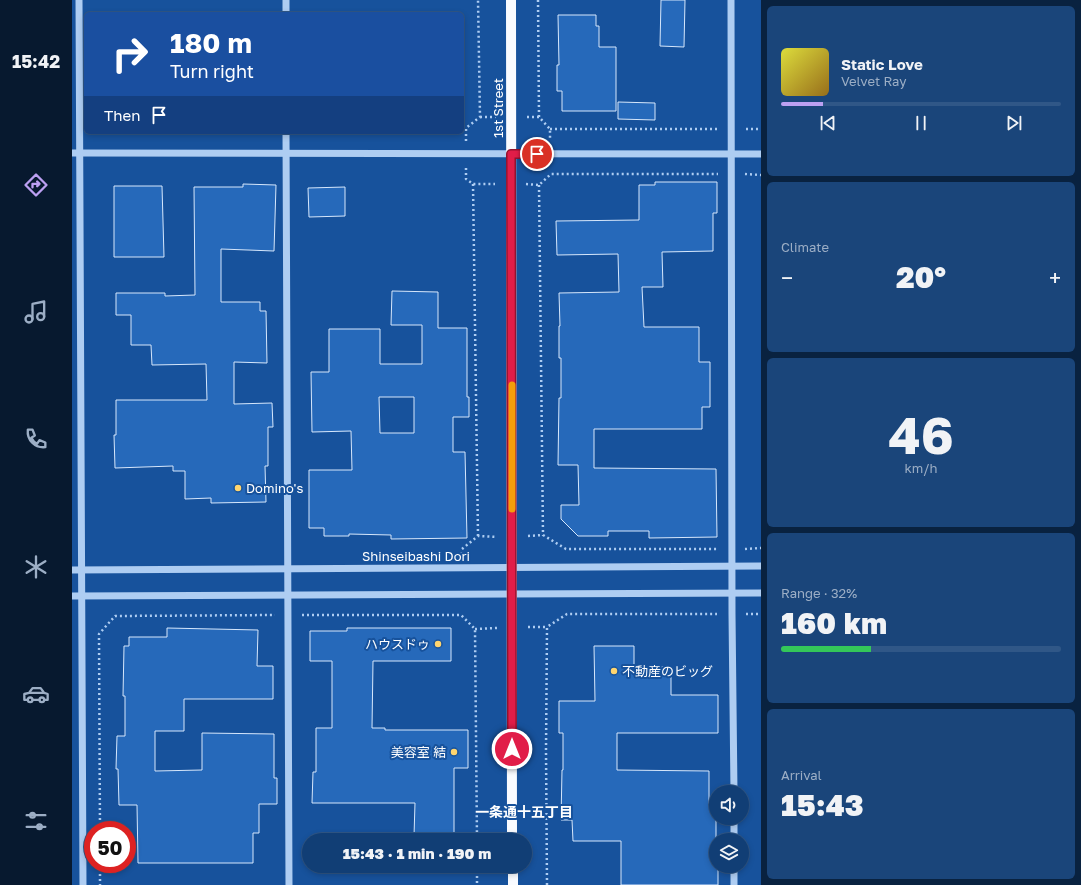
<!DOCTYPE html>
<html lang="en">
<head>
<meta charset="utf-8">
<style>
  :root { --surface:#113e75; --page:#1a457a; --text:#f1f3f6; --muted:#9caec5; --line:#305787; --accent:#bca0f2 }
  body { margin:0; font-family:"Golos Text","Noto Sans JP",sans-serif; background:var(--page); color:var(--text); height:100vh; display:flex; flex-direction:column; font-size:15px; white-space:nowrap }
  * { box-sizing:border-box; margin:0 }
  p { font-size:13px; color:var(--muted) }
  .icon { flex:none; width:22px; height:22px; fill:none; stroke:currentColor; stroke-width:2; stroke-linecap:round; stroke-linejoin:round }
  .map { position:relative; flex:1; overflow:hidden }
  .drawer { display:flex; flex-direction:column; gap:6px; padding:6px; background:#092240; width:320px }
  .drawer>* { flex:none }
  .banner { position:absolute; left:12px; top:12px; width:380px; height:122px; border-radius:6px; box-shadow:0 2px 6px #0003,0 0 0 1px var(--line); background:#1a4fa0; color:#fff; overflow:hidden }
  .controls { position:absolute; left:637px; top:785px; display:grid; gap:8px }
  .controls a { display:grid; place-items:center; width:40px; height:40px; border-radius:50%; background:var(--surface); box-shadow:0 2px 6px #0003,0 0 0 1px var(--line); font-size:20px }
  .speed { position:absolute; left:12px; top:821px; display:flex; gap:8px; font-size:20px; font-weight:700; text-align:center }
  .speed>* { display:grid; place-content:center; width:52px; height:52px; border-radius:50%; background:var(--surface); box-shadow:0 2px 6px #0003,0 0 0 1px var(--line); line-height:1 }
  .speed .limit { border:6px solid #d22; background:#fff; color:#111 }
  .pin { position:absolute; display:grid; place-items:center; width:34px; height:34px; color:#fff; margin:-17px; border:2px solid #fff; border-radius:50%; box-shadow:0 1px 4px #0007 }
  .me { position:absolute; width:44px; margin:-22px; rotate:0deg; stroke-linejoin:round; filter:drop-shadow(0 0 3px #0008) }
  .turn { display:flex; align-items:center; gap:14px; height:84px; padding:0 20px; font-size:18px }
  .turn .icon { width:52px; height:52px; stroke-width:2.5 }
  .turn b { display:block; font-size:28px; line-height:34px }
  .then { display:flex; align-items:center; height:38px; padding:0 20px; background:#0003; gap:8px; font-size:15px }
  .big { font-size:30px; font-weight:800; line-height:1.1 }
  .drawer .tile { flex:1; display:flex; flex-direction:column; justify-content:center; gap:6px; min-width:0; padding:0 14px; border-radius:6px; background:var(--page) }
  .drawer .dial { align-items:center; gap:0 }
  .dial b { font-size:52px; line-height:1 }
  .song { display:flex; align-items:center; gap:12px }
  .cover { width:48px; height:48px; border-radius:6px; background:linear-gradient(135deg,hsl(60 70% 55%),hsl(40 70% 35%)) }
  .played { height:4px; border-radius:2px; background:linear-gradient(90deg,var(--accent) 15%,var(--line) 15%) }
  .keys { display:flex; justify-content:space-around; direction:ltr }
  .heat { display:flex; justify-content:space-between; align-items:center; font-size:22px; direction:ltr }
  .charge { height:6px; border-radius:3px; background:linear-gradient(90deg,#34c759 32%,var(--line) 0) }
  .trip { position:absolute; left:230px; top:833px; width:230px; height:40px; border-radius:20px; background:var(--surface); box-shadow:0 2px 6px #0003,0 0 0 1px var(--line); font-weight:800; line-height:40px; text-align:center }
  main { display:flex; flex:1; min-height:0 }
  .tabs { display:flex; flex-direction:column; width:72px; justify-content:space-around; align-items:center; background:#07192f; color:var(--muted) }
  .tabs .icon { width:28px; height:28px }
  .tabs .active { color:var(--accent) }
  .tabs b { font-size:18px; color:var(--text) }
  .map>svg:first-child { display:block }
</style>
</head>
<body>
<main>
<nav class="tabs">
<b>15:42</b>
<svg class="icon active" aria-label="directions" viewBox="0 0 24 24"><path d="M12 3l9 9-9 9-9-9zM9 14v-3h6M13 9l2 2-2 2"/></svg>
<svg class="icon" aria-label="music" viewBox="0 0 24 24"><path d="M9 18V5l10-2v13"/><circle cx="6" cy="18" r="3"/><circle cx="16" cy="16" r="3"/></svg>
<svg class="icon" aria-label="phone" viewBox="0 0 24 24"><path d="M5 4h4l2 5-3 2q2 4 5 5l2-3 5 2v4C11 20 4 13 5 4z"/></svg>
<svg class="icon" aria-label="climate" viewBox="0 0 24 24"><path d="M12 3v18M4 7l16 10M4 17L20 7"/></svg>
<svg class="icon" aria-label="car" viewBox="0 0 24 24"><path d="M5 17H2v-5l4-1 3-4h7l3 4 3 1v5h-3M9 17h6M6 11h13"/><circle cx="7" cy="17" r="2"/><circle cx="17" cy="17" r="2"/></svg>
<svg class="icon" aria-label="filters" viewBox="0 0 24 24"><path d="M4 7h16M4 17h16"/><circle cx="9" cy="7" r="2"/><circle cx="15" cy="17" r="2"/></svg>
</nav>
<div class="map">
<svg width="689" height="885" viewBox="0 0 689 885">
  <rect width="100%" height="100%" fill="#17529c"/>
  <!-- building -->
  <g fill="#2669ba" stroke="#d6e7fc" fill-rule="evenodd">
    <polygon points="589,0 613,0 612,47 588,46"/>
    <polygon points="486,15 524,15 524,26 527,26 527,47 544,47 544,111 490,111 490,91 485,91 485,65 487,65"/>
    <polygon points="546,102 583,103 583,120 546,119"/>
    <polygon points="583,182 645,182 645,213 641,213 641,251 590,252 591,287 570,287 572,327 627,327 627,362 638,362 638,407 630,407 630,429 522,429 522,468 644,469 645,537 577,538 577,531 536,531 536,536 506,536 489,519 489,505 507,505 506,465 486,465 487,398 489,398 489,358 487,358 487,326 488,326 487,293 547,292 546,254 485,255 484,221 567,220 567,185 583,185"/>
    <polygon points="171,184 204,185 202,251 149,249 149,302 188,302 188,311 194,311 195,363 162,362 162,404 200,403 201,427 196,427 196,466 193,466 194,502 139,503 139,498 113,499 113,471 101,471 101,466 43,468 42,435 44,435 44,400 135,400 134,364 80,365 79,345 59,345 59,315 44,315 44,293 93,293 93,296 123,295 122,187 171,187"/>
    <polygon points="42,186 90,186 92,257 42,257"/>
    <polygon points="273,187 273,216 237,217 236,188"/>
    <path d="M320 291 366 292V328H395V397H397V417H381V452H393L395 538 319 539V535L277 534V536H252V528H237V470H280L279 431 240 432 239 372H257V329H308V364H350V325H319ZM307 397H342V433H308Z"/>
    <polygon points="95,628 186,630 185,666 201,666 201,699 112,699 112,731 83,731 83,771 130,770 130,733 202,734 202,778 205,778 205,804 187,804 187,833 181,833 181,863 66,863 65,805 47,805 46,769 44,769 45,736 53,736 53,696 51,696 52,646 57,646 57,637 95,637"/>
    <polygon points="275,628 379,628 379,661 301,661 300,728 313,728 313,730 396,730 396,768 382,768 382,836 342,836 343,803 240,803 241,772 244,772 244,728 260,728 260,661 238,661 238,631 275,631"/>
    <polygon points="522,646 562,646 562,667 599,667 599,695 646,695 646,733 545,733 545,770 637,771 637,804 644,804 644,866 646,866 646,885 549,885 549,841 501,841 500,820 489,820 490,770 491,770 491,733 487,733 487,701 523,701"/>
  </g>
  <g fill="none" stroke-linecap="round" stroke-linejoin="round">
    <!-- path -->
    <g stroke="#aecdf2" stroke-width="2.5" stroke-dasharray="2 3" stroke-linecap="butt">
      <polyline points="466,0 467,117 478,129 478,140"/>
      <polyline points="408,117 424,117"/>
      <polyline points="455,117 467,117"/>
      <polyline points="478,129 645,129"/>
      <polyline points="674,129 689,129"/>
      <polyline points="394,141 394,128 408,117 406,0"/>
      <polyline points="394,168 394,179 401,184 423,184"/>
      <polyline points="673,174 689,175"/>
      <polyline points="401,184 406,536"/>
      <polyline points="454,184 467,185 479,174 646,174"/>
      <polyline points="467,185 471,535 494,549 646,549"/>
      <polyline points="456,536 471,535"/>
      <polyline points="673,549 689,548"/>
      <polyline points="390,554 390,549 406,536 425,537"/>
      <polyline points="674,614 689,614"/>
      <polyline points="230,615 389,615 403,629 405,840"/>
      <polyline points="456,627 475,627"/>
      <polyline points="403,629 425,628"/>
      <polyline points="28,830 27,634 43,616 203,615"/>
      <polyline points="28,864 28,885"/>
      <polyline points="405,866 405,885"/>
      <polyline points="475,885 474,750 475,627 495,614 645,614"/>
    </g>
    <!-- minor -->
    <g stroke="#aecdf2" stroke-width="7">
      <polyline points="7,0 11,885"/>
      <polyline points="214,0 214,14"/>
      <polyline points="659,0 660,614 662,792"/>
      <polyline points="214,132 217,885"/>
      <polyline points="0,153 689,154"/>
      <polyline points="0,570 689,566"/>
      <polyline points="0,596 689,593"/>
      <polyline points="662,818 662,840"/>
      <polyline points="662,866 662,885"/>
    </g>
    <!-- major -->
    <g stroke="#f9fbff" stroke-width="10">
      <polyline points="439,0 440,840"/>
      <polyline points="441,866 441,885"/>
    </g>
  </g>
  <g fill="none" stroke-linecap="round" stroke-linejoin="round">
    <!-- route casing -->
    <g stroke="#92132f" stroke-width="10">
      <polyline id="route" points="440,749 439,154 465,154"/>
    </g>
    <!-- route -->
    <use href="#route" stroke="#e11d48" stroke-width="7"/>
    <!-- slow -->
    <polyline stroke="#f59e0b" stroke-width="7" points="440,385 440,509"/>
  </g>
  <!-- markers -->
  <g fill="#ffd56f" stroke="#17529c" stroke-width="1.5">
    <circle cx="166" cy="488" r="4"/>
    <circle cx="366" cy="644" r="4"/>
    <circle cx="542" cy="671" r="4"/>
    <circle cx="382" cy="752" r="4"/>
  </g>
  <g text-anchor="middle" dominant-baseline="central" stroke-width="4" stroke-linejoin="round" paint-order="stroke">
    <!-- street labels -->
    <g font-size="13" fill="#fff" stroke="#17529c">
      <text transform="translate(426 108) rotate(-90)">1st Street</text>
      <text x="344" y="556">Shinseibashi Dori</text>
    </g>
    <!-- poi labels -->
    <g font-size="13" fill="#fff" stroke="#17529c" text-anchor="start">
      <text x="174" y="488">Domino's</text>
      <text x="358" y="644" text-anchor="end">ハウスドゥ</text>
      <text x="550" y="671">不動産のビッグ</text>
      <text x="374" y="752" text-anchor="end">美容室 結</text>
    </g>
    <!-- neighbourhood labels -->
    <g font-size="14" font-weight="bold" fill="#fff" stroke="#17529c">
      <text x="452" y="811">一条通十五丁目</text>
    </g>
  </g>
</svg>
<div class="controls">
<a><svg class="icon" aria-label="sound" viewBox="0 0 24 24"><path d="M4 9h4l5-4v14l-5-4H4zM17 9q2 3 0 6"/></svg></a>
<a><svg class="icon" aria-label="layers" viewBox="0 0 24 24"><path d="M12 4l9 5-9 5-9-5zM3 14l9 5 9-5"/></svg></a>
</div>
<div class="speed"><div class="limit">50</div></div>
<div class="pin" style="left:465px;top:154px;background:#d93025"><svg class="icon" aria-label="arrive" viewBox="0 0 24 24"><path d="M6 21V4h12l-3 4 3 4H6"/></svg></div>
<svg class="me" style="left:440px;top:749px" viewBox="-20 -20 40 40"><circle r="17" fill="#e11d48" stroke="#fff" stroke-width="3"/><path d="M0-11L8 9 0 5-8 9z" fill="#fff"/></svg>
<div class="trip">15:43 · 1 min · 190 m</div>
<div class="banner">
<div class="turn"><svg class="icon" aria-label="right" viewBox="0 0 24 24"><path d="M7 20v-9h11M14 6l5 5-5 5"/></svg><div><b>180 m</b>Turn right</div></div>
<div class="then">Then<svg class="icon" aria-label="arrive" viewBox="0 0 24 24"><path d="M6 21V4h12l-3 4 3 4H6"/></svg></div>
</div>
</div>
<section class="drawer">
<div class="tile">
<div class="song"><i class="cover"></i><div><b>Static Love</b><p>Velvet Ray</p></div></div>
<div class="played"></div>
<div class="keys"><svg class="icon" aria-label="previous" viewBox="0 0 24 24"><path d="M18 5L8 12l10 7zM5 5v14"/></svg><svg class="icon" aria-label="pause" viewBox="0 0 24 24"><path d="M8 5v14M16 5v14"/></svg><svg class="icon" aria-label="next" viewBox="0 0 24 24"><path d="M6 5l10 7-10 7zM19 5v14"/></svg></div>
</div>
<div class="tile"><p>Climate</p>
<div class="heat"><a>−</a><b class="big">20°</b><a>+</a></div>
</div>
<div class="tile dial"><b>46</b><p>km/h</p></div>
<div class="tile"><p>Range · 32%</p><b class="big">160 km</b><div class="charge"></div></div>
<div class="tile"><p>Arrival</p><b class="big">15:43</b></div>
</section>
</main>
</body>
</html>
